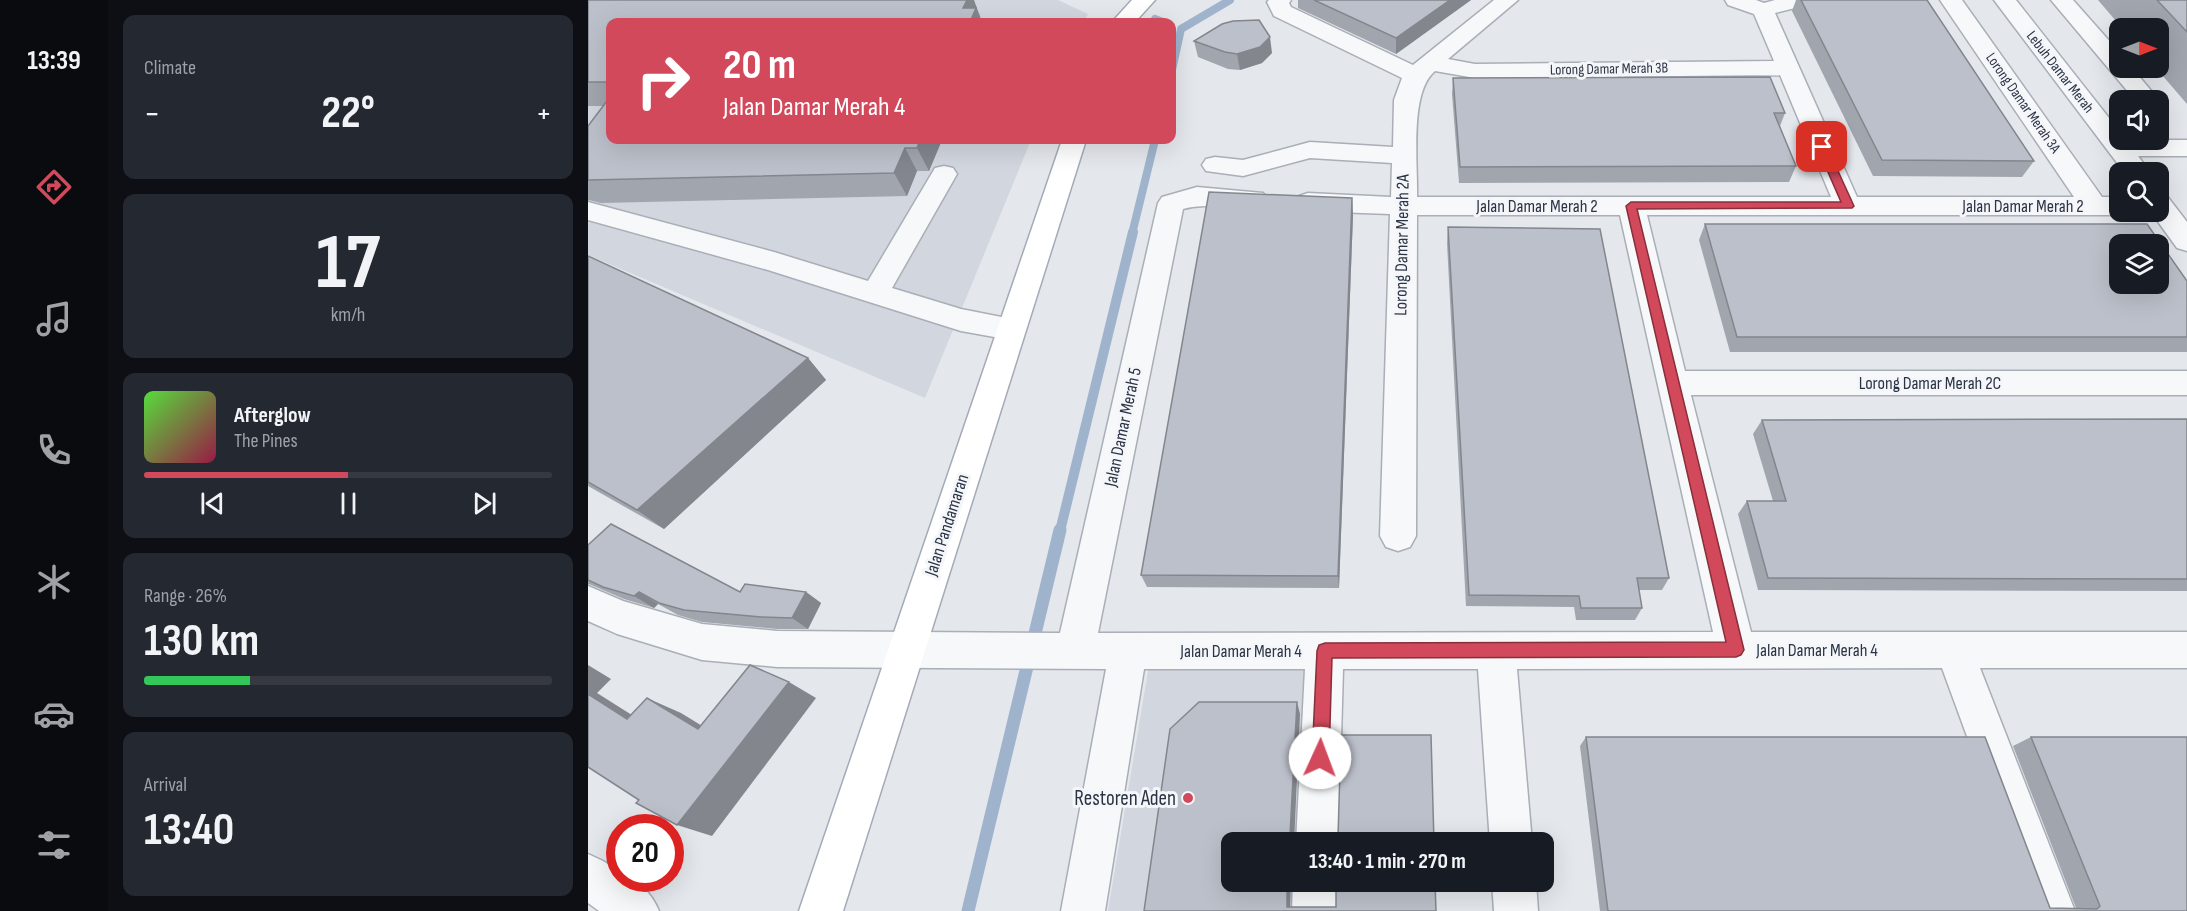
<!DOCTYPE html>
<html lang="en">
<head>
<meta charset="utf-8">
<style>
  :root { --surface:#171b24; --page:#242831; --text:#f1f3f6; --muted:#9ea1a6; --line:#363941; --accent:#d1495b }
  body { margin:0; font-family:"Sofia Sans Condensed",sans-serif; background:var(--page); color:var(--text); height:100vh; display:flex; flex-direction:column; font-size:22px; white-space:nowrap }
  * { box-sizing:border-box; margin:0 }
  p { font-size:20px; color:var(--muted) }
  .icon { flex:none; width:33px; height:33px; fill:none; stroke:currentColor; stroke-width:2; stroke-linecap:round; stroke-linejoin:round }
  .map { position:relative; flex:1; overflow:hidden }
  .side { display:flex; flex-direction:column; gap:15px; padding:15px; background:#0d0f14; width:480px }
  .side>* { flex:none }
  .banner { position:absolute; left:18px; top:18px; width:570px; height:126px; border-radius:12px; box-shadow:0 6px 24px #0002; background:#d1495b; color:#fff; overflow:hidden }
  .needle { width:39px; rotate:90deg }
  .buttons { position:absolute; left:1521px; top:18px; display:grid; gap:12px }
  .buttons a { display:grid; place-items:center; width:60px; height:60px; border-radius:12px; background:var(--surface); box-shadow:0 6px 24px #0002; font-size:30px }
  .speed { position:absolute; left:18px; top:814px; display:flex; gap:12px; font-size:30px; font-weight:700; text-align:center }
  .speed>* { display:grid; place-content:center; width:78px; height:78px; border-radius:50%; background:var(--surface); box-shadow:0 6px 24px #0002; line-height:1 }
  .speed .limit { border:9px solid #d22; background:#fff; color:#111 }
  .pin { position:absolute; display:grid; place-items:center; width:51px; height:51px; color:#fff; margin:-26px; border-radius:12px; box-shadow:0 3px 9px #0006 }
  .me { position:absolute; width:66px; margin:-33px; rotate:2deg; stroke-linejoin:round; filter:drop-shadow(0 0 4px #0008) }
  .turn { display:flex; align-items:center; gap:21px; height:126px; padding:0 18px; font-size:27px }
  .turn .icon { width:78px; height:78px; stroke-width:2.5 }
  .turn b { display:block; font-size:42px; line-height:51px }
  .big { font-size:45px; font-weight:700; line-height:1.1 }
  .side .widget { flex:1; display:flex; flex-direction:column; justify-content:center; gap:9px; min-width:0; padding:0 21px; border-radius:12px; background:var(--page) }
  .side .dial { align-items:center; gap:0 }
  .dial b { font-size:78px; line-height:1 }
  .song { display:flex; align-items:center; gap:18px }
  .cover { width:72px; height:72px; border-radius:9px; background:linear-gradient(135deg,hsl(110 70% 55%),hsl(340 70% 35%)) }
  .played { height:6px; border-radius:3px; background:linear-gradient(90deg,var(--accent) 50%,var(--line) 50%) }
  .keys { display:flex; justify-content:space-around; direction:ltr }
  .heat { display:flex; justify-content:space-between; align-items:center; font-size:33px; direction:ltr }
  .charge { height:9px; border-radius:4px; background:linear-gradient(90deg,#34c759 26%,var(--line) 0) }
  .trip { position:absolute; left:633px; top:832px; width:333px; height:60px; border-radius:12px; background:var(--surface); box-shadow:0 6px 24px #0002; font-weight:700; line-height:60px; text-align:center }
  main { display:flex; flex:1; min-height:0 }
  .menu { display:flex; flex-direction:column; width:108px; justify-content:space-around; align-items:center; background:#090b0e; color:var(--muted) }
  .menu .icon { width:42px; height:42px }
  .menu .active { color:var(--accent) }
  .menu b { font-size:27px; color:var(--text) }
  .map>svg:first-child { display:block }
</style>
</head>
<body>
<main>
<nav class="menu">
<b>13:39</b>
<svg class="icon active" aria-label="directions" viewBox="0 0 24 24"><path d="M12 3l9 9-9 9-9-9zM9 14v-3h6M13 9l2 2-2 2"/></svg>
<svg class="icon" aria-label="music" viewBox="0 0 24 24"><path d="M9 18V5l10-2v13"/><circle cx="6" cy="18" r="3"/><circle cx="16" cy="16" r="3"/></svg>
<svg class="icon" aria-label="phone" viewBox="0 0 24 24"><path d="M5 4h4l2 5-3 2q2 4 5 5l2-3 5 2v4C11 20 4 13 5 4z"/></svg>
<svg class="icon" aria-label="climate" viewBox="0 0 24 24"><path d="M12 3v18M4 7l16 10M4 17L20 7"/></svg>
<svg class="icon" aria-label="car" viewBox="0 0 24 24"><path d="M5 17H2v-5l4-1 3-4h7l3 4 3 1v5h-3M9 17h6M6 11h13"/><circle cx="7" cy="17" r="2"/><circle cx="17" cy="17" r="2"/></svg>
<svg class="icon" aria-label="filters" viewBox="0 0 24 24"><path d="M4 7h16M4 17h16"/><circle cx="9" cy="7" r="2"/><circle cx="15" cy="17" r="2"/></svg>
</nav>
<section class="side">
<div class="widget"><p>Climate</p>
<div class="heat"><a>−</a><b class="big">22°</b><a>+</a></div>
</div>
<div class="widget dial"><b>17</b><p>km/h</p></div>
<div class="widget">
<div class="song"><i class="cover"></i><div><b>Afterglow</b><p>The Pines</p></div></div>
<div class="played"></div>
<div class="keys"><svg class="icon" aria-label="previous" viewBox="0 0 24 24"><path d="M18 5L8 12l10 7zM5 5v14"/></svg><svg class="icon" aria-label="pause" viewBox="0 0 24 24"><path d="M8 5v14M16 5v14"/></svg><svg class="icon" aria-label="next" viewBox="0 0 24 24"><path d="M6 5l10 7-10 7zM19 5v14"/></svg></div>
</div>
<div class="widget"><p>Range · 26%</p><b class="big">130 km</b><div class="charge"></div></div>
<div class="widget"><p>Arrival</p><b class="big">13:40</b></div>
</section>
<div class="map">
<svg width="1599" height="911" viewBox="0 0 1599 911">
  <rect width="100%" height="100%" fill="#e4e7ec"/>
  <!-- built -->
  <g fill="#d2d6de">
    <polygon points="0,0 470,0 500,14 496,22 22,22 22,140 443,140 337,398 0,255"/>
    <polygon points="727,662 718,843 644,843 644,882 716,882 715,911 520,911 561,665"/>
  </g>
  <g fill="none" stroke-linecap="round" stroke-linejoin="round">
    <!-- stream-far2 -->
    <g stroke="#9fb4cc" stroke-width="8">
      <polyline points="567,19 575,22"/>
      <polyline points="584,70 593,29 642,0"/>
      <polyline points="544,234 567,140"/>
    </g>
    <!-- stream-far1 -->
    <polyline stroke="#9fb4cc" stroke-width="10" points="472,531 545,232"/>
    <!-- stream -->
    <polyline stroke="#9fb4cc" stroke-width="13" points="380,911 472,530"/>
    <!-- minor casing -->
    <g stroke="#a9aeb7" stroke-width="3">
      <g id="minor">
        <path d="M681 0H703L701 3 703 7 825 65 906 0H930L860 59 887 64 1186 61 1166 14 1140 5 1137 0H1168L1176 3 1187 0H1222L1219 5 1187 13 1269 197H1486L1352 0H1374L1514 197H1532V212H1541L1532 215H1059L1097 371H1599V395H1103L1163 632H1599V668H1392L1487 911H1443L1354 668 929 669 944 843H902L890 669H755L750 843H708L717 669H556L517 911H473L518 669 189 667 114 660 29 634 0 621V586L35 601 114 624 189 631 472 633 570 203 574 197 609 187 675 193 679 199 675 205C649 212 622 201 595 209L510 633 1125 632 1032 215H829L828 536 822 547 810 551 798 547 792 536 802 214 720 211 711 208 707 202 711 196 720 193 803 197 804 163 722 158 655 176 618 171 614 165 618 159 627 157 655 160 722 142 805 147 806 100 814 78 686 16 679 2ZM847 71 887 78 1192 75 1243 197H829C830 164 821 92 847 71Z"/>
        <polygon points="1406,0 1428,0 1532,132 1532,140 1599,140 1599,156 1550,156 1562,172 1536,172"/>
        <polygon points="1463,0 1485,0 1532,53 1532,68 1544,68 1571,100 1570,101 1547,100"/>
        <polygon points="356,166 365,168 369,174 304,288 373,309 434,321 438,329 434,337 423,340 373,331 180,270 0,220 0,202 186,252 280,281 347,168"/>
        <polygon points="1570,193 1579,196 1599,222 1599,251 1589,248 1563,212 1570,212"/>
        <path d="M0 854 15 861 32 872V879C51 879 64 894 71 911H11L0 903Z"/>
        <polygon points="705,882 749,882 748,911 704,911"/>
        <polygon points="904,882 948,882 950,911 906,911"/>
      </g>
    </g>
    <!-- major casing -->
    <g stroke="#a3abb8" stroke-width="3">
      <g id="major">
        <polygon points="544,0 567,0 547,22 524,22"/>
        <polygon points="474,140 498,140 255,911 211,911"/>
      </g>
    </g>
    <!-- minor -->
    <use href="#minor" fill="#f7f8fa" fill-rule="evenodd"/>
    <!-- major -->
    <use href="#major" fill="#fff" fill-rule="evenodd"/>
  </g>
  <!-- wall -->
  <g fill="#a1a5ae">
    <polygon points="0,0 392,14 391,16 394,22 22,22 22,140 354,140 341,171 329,171 319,196 13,203 1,200 0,201 0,126 16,106 0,106"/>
    <polygon points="710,0 883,0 808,54 710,8"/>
    <polygon points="1208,0 1339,0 1446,161 1434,177 1285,176 1204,11"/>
    <polygon points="1510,0 1599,0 1599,104 1568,68 1570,68 1570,28 1534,28"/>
    <polygon points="606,41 684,53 674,63 652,70 640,69 610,57"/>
    <polygon points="865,78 1197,113 1192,126 1208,166 1201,182 871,183 864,94"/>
    <polygon points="764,198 765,215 751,588 559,587 553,575"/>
    <polygon points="1117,224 1599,281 1599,352 1142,352 1111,240"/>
    <polygon points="860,227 1081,578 1074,590 1051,590 1054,608 1047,620 988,620 986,607 878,606 859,243"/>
    <polygon points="0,256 220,358 238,380 76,529 0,486"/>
    <polygon points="1599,419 1599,591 1170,590 1150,514 1159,501 1185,501 1165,434 1174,420"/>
    <polygon points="0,545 152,592 218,592 233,603 220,629 189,629 114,622 90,615 70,604 66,608 36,599 1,584 0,585"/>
    <polygon points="998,737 1462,908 1488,908 1425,746 1443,737 1599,911 1012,911 992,746"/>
  </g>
  <!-- shaded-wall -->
  <g fill="#83868d">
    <polygon points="379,0 386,0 394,22 381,22 375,8"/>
    <polygon points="862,0 883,0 808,54 808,38"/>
    <polygon points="682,37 684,53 674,63 652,70 649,54"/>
    <polygon points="332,140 354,140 341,171 329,148"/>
    <polygon points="317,148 329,171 319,196 306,173"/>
    <polygon points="764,198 765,215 751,588 750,576"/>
    <polygon points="220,358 238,380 76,529 49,510"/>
    <polygon points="51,592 70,604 66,608 46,596"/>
    <polygon points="218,592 233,603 220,629 204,618"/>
    <polygon points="0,665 23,679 9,693 74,734 39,719 0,694"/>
    <polygon points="201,682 228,698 124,836 89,825"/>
    <polygon points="59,698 93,713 142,743 110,729"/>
    <polygon points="709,702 712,714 706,843 702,835"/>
    <polygon points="699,882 703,882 702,911 699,907"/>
  </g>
  <!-- building -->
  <g fill="#bbc0ca" stroke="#83868d" stroke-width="1.5" fill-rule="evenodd">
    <polygon points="0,0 379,0 375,8 388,8 382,22 22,22 22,82 0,82"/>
    <polygon points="726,0 862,0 808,38"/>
    <polygon points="1213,0 1339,0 1446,161 1294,160"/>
    <polygon points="1569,0 1599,0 1599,32"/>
    <polygon points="671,20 682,37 672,47 649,54 637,52 606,41 634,24 645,21"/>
    <polygon points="1182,77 1197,113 1186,113 1208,166 872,167 865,78"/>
    <polygon points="22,97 22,140 332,140 329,148 317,148 306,173 0,180 0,126"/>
    <polygon points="621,192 764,198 750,576 553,575"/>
    <path d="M1117 224H1559L1599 281V337H1149ZM1532 244H1570V284H1532Z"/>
    <polygon points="860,227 1012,229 1081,578 1049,578 1054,608 993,608 991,596 881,595"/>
    <polygon points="0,256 220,358 49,510 0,482"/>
    <polygon points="1599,419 1599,579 1180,578 1159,501 1198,501 1174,420"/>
    <polygon points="23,524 152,592 157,584 218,592 204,618 173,617 96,610 71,603 51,592 46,596 15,587 0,580 0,545"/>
    <polygon points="162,665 201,682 89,825 48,803 51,800 0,767 0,694 39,719 59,698 110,729"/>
    <polygon points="611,702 709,702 702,835 704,838 750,837 753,735 843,735 846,843 644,843 644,882 699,882 699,907 748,907 748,882 847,882 848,911 556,911 582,729"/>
    <polygon points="998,737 1397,737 1462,908 1509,909 1512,906 1443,737 1599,737 1599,911 1020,911"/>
  </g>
  <!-- route -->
  <polygon fill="#d1495b" stroke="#882f3b" stroke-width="1.5" points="1234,143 1239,147 1266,206 1264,208 1049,209 1156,650 1153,655 1148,657 744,658 741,758 738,763 732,766 726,763 724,758 729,651 731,645 737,643 1138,642 1038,206 1043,202 1253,202 1229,147"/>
  <!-- markers -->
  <circle fill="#d1495b" stroke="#f4f6f9" stroke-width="2" cx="600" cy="798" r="6"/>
  <g text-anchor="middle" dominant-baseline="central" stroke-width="6" stroke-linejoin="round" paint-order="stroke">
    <!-- far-street labels -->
    <g font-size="15" fill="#2b3445" stroke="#f4f6f9">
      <text transform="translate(1021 69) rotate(-1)">Lorong Damar Merah 3B</text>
      <text transform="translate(1472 72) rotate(52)">Lebuh Damar Merah</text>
      <text transform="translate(1435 103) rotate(55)">Lorong Damar Merah 3A</text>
    </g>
    <!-- street labels -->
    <g font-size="18" fill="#2b3445" stroke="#f4f6f9">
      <text x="949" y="206">Jalan Damar Merah 2</text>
      <text x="1435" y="206">Jalan Damar Merah 2</text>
      <text transform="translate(814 245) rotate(-89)">Lorong Damar Merah 2A</text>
      <text x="1342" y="383">Lorong Damar Merah 2C</text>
      <text transform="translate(535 427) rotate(-78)">Jalan Damar Merah 5</text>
      <text transform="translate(359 525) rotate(-72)">Jalan Pandamaran</text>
      <text x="1229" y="650">Jalan Damar Merah 4</text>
      <text x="653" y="651">Jalan Damar Merah 4</text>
    </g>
    <!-- near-poi labels -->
    <g font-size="21" fill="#2b3445" stroke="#f4f6f9" text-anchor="end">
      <text x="588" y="798">Restoren Aden</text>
    </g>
  </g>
</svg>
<div class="buttons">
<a><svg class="needle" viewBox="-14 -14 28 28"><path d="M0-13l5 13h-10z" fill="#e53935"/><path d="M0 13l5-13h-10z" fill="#9ea1a6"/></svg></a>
<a><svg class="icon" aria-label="sound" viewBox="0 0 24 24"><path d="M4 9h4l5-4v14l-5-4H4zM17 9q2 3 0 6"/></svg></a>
<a><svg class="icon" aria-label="search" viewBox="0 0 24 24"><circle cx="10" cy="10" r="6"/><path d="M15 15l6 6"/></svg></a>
<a><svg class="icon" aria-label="layers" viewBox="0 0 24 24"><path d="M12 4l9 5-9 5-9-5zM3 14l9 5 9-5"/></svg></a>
</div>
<div class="speed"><div class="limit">20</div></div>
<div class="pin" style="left:1234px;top:147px;background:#d93025"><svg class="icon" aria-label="arrive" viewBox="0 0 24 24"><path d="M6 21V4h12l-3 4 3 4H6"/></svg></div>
<svg class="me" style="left:732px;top:758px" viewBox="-20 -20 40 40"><circle r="19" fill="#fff"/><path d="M0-13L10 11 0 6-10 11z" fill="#d1495b"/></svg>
<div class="trip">13:40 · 1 min · 270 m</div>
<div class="banner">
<div class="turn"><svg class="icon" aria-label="right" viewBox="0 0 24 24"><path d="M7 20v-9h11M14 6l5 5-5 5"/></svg><div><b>20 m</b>Jalan Damar Merah 4</div></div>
</div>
</div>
</main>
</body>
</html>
